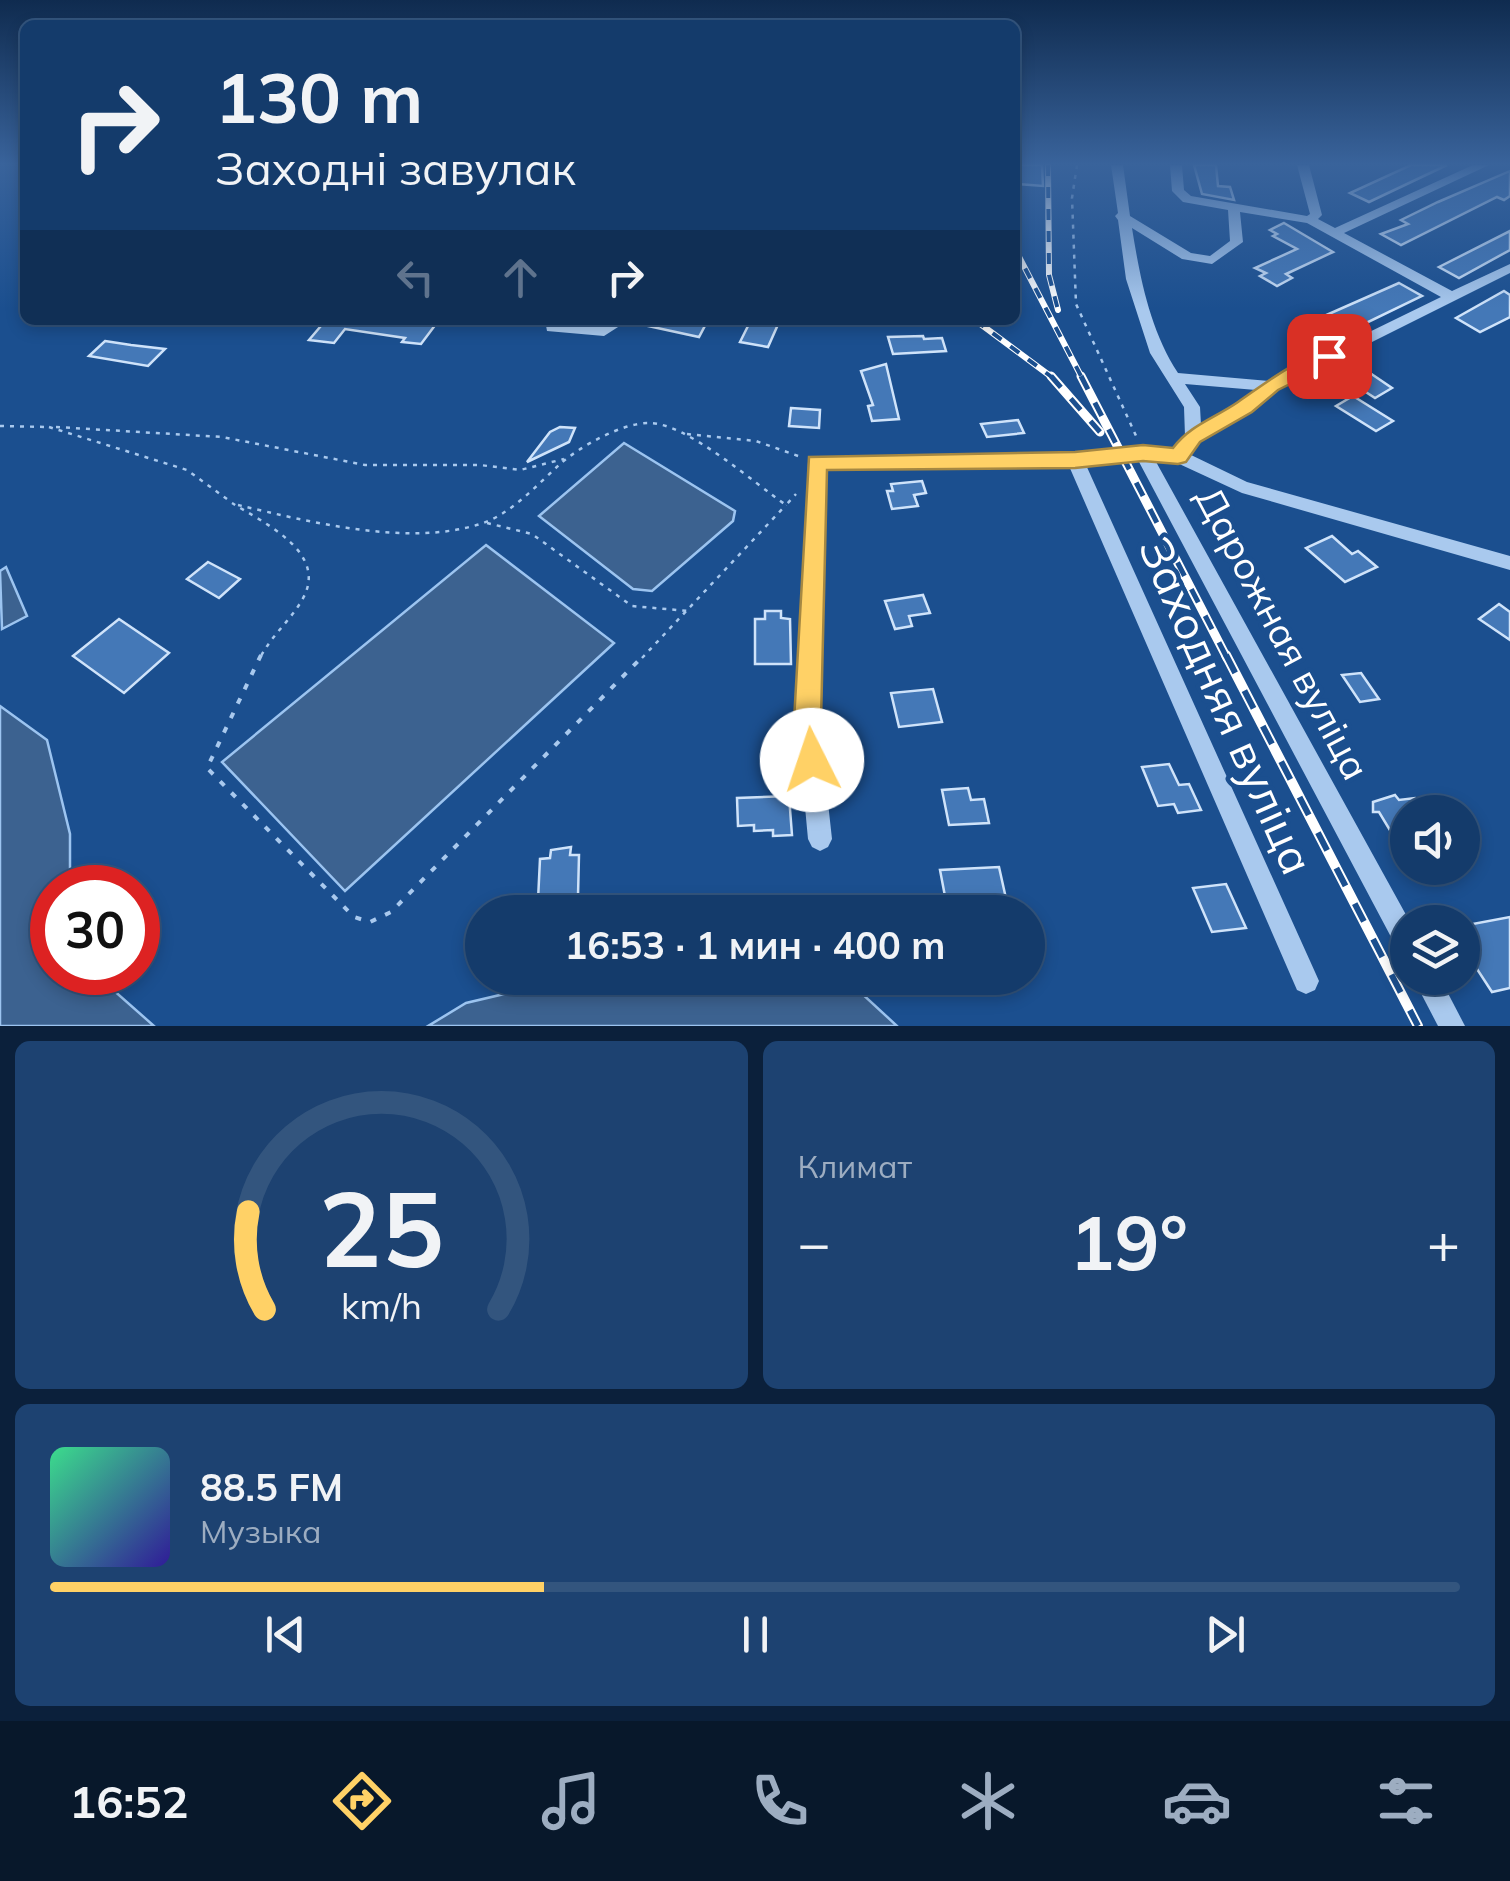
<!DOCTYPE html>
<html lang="ru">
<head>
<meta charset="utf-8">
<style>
  :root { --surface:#143b6b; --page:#1d4271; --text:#f1f3f6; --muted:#9dadc1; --line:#33557e; --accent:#ffd166 }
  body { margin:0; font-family:Mulish,sans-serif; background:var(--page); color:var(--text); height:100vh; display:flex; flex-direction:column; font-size:38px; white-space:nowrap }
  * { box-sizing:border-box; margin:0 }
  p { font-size:32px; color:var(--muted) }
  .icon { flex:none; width:55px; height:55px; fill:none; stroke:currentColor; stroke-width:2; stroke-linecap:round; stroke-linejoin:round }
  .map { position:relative; height:1026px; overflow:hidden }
  .details { display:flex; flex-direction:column; gap:15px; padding:15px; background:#0b203b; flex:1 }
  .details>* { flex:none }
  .top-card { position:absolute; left:20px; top:20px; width:1000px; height:305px; border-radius:15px; box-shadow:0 5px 15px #0003,0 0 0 2px var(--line); background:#143b6b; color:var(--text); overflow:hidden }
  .controls { position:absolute; left:1390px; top:795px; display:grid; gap:20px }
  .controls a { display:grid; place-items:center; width:90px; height:90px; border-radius:50%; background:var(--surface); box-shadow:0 5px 15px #0003,0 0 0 2px var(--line); font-size:50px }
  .speed { position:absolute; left:30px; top:865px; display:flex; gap:20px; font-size:50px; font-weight:700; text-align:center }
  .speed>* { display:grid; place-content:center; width:130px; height:130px; border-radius:50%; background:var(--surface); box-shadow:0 5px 15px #0003,0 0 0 2px var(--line); line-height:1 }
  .speed .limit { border:15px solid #d22; background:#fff; color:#111 }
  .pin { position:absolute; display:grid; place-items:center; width:85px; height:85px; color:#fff; margin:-42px; border-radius:20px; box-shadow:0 5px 15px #0006 }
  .me { position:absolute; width:110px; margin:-55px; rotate:356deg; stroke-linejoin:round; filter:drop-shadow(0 0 8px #0008) }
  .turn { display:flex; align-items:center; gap:35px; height:210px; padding:0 30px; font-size:45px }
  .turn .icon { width:130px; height:130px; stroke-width:2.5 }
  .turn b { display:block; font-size:70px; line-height:85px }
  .lanes { display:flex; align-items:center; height:95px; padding:0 30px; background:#0003; justify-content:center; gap:50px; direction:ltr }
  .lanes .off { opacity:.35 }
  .big { font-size:75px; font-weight:700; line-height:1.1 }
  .details .tile { flex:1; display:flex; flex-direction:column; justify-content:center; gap:15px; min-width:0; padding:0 35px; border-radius:15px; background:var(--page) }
  .details .dial { align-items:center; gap:0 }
  .dial svg { height:260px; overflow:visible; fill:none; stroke:var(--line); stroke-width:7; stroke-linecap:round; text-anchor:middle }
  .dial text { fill:var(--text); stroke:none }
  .song { display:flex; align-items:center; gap:30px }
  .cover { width:120px; height:120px; border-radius:15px; background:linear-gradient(135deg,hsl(150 70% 55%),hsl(250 70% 35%)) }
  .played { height:10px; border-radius:5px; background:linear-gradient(90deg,var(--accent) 35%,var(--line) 35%) }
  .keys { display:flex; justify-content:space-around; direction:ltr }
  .heat { display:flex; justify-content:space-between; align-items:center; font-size:55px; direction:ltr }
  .details .tiles { flex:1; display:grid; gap:15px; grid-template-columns:1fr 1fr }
  .tile:last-child { grid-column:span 2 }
  .trip { position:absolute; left:465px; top:895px; width:580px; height:100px; border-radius:50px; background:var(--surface); box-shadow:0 5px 15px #0003,0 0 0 2px var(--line); font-weight:700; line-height:100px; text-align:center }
  .dock { display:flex; height:160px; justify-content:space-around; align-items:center; background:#08182b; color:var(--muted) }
  .dock .icon { width:70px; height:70px }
  .dock .current { color:var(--accent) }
  .dock b { font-size:45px; color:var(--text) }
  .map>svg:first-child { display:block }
</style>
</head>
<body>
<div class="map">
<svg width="1510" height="1026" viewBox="0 0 1510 1026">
  <rect width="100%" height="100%" fill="#1b4f8f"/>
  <!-- water -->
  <g fill="#3c6290" stroke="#9cc4f0" stroke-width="2.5">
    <polygon points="624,443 735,511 733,521 652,591 633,589 539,516"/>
    <polygon points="486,545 614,643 345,891 222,762"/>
    <polygon points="6,567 27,616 2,629 0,571"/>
    <polygon points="0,706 47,740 70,834 70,887 52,888 52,972 94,973 154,1026 0,1026"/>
    <polygon points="572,978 845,978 897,1026 428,1026 466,1003"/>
  </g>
  <!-- building -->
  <g fill="#4478b7" stroke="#cfe3fa" stroke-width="2.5">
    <polygon points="1019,165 1042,165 1043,186 1018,184"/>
    <polygon points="1194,165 1216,165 1218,186 1230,187 1234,200 1202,194"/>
    <polygon points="1411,165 1447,165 1369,202 1350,193"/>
    <polygon points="1510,171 1510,196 1504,200 1497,197 1401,245 1381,234 1408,224 1401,220 1438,202"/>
    <polygon points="1284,223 1333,252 1286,274 1292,278 1277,286 1260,276 1266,273 1255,268 1297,249 1273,236 1277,234 1270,230"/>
    <polygon points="1510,231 1510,250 1459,278 1439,267"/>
    <polygon points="1399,283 1422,296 1331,340 1306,324"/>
    <polygon points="1504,291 1510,295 1510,317 1480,332 1456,318"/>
    <polygon points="326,320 439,320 421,344 402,342 405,338 345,329 334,343 309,340"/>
    <polygon points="648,320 708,320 699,337 648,326"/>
    <polygon points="751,320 780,320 768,347 740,342"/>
    <polygon points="923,336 924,339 942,338 946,351 893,354 888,337"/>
    <polygon points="105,341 131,345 165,349 148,366 89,356"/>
    <polygon points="886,364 899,419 872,421 868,406 873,405 861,371"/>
    <polygon points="1367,371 1392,388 1375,398 1349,381"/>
    <polygon points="1353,396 1393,421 1376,431 1336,406"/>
    <polygon points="791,408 820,410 819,428 789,426"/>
    <polygon points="1018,420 1024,433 987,437 981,424"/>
    <polygon points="560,427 575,428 569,442 527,462 550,432"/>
    <polygon points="922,481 926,493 914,495 918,506 892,509 887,491 893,491 891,484"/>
    <polygon points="1332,536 1352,554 1358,551 1377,567 1345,582 1306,548"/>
    <polygon points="208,562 240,579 219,598 187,579"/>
    <polygon points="923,595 930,613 909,616 912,626 895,629 885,601"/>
    <polygon points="1499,604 1510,612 1510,640 1479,619"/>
    <polygon points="765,611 781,611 781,618 790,619 791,664 755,664 755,619 765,619"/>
    <polygon points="119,619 169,653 124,693 73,656"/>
    <polygon points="1361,673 1379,699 1360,702 1342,675"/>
    <polygon points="933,689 942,722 899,727 891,693"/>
    <polygon points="1169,764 1179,785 1189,784 1201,810 1178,813 1174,804 1158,806 1142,767"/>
    <polygon points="968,788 971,800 984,799 989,823 949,825 942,790"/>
    <polygon points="1395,795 1399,800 1415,798 1424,812 1408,812 1408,860 1379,812 1373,812 1373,802"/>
    <polygon points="789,796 792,835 773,836 773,830 754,831 754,825 738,826 737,798"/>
    <polygon points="571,847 570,855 579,855 578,896 538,900 540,859 550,858 551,850"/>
    <polygon points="999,867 1009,912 948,912 940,870"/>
    <polygon points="1226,884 1246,928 1212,932 1193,888"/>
    <polygon points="1510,917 1510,988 1492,992 1462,946 1462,926"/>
  </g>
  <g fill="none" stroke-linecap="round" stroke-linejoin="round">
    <!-- path-far1 -->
    <g stroke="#a9c9ee" stroke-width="2.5" stroke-dasharray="4 6" stroke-linecap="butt">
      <polyline points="1077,165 1072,198 1076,304 1137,438"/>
      <polyline points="0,426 48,427"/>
      <polyline points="49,427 187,470 231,502"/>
      <polyline points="56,427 222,437 365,465 480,465 520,470 564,459"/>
      <polyline points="687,434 756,441 801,457"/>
      <path d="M232 503C264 523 330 553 302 600 290 621 271 636 260 658"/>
      <path d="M238 505C310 522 408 547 480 524 510 515 536 486 559 465 579 447 621 423 649 423 687 423 754 483 786 505L796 494"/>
      <polyline points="487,523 532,534 632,606 688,611"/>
      <polyline points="642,658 786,505"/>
    </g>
    <!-- path -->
    <polyline stroke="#a9c9ee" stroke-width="4" stroke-dasharray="6 10" stroke-linecap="butt" points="261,655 207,768 354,917 370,922 391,912 644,655"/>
    <!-- minor -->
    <g fill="#a9c9ee" fill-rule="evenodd">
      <path d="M1111 165H1123L1130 216 1191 253 1210 256 1230 241 1228 210 1183 202 1172 191 1170 165H1182L1184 190 1191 196 1307 216 1310 214 1297 165H1309L1322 215 1318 219 1335 228 1473 165H1489L1344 233 1452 291 1510 264V273L1276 390 1251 411 1199 441 1189 454 1247 482 1510 556V570L1242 493 1175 462 1155 460 1410 922H1408V955L1399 952 1138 460 1086 465 1315 972 1319 981 1315 990 1306 994 1297 990 1069 466 824 468 819 721 832 839 828 847 820 851 812 847 808 839 797 721 808 462 810 458 1075 454 1143 447 1174 450 1185 436 1184 407 1150 353 1126 279 1118 220 1115 216 1118 213ZM1240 212 1307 223 1441 297 1269 381 1178 373C1150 330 1140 278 1132 228L1182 259 1212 264 1243 242ZM1185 384 1256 390 1239 403 1201 425 1200 407Z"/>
      <polygon points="545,320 559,320 559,324 601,326 612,320 629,320 604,336 547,331"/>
      <polygon points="1413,978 1440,978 1465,1026 1438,1026"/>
    </g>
    <!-- rail-far2 casing -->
    <g stroke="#fff" stroke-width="6">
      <g id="rail-far2">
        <polyline points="1048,165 1049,275 1058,310"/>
        <polyline points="1015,249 1082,378"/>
        <polyline points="975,320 1053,378"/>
      </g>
    </g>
    <!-- rail-far1 casing -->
    <g stroke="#fff" stroke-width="9">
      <g id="rail-far1">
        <polyline points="1051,376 1100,432"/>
        <polyline points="1081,376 1227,658"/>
      </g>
    </g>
    <!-- rail casing -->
    <g stroke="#fff" stroke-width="10">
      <polyline id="rail" points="1226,655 1418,1026"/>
    </g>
    <!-- rail-far2 -->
    <use href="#rail-far2" stroke="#1b4f8f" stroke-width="4" stroke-dasharray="11" stroke-linecap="butt"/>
    <!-- rail-far1 -->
    <use href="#rail-far1" stroke="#1b4f8f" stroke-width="5" stroke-dasharray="15" stroke-linecap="butt"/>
    <!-- rail -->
    <use href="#rail" stroke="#1b4f8f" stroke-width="6" stroke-dasharray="20" stroke-linecap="butt"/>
  </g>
  <!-- sky -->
  <linearGradient id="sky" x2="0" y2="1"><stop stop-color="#0f2b4f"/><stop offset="0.53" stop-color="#39639b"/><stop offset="1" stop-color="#39639b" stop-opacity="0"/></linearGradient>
  <rect width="1510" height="309" fill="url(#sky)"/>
  <!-- route -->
  <path fill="#ffd166" stroke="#a68842" stroke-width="2.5" d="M1329 350 1339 356 1336 361 1278 390 1252 412 1200 442 1186 462 1178 464 1143 461 1075 468 827 470 821 721 826 760 822 770 812 774 802 770 794 721 809 457 1075 452 1143 445 1173 448C1190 425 1215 418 1238 402 1267 382 1295 360 1329 350Z"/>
  <g text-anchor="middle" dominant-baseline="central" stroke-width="9" stroke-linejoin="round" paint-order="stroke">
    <!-- street labels -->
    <g font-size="38" fill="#fff" stroke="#1b4f8f">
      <text transform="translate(1283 633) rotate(62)">Дарожная вуліца</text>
    </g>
    <!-- near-street labels -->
    <g font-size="45" fill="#fff" stroke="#1b4f8f">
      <text transform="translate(1227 705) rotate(66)">Заходняя вуліца</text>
    </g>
  </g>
</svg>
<div class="controls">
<a><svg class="icon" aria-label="sound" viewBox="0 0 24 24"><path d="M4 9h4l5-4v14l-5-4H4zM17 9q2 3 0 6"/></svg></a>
<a><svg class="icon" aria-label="layers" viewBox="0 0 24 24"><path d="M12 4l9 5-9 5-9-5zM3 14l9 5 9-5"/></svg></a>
</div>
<div class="speed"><div class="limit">30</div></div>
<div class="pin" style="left:1329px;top:356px;background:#d93025"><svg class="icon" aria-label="arrive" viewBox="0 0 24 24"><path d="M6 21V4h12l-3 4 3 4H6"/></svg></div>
<svg class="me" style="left:812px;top:760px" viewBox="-20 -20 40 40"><circle r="19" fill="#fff"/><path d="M0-13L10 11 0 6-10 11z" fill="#ffd166"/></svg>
<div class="trip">16:53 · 1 мин · 400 m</div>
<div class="top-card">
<div class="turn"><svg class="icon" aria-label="right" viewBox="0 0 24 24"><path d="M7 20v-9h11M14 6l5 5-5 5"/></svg><div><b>130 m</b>Заходні завулак</div></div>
<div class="lanes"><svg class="icon off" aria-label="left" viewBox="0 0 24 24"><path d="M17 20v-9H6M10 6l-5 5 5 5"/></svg><svg class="icon off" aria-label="ahead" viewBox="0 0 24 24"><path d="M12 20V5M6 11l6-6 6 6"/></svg><svg class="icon" aria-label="right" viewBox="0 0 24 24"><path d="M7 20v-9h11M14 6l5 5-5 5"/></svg></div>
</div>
</div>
<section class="details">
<div class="tiles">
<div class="tile dial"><svg viewBox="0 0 100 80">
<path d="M14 69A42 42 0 1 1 86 69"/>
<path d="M14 69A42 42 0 0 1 9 39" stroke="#ffd166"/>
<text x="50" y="56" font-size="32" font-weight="700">25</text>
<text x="50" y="72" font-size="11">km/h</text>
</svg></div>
<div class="tile"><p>Климат</p>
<div class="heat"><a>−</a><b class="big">19°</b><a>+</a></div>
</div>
<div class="tile">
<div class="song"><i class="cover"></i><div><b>88.5 FM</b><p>Музыка</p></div></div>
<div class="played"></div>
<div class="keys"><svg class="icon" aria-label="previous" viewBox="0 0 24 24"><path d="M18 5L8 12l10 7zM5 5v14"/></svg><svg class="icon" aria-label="pause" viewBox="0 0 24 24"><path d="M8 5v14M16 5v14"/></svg><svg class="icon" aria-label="next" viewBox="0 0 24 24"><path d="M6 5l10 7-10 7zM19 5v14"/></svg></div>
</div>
</div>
</section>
<nav class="dock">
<b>16:52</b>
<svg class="icon current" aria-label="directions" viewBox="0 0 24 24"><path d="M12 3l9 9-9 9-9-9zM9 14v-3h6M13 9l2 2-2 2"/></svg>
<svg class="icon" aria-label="music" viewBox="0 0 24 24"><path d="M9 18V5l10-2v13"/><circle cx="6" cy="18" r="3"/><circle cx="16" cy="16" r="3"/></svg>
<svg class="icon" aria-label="phone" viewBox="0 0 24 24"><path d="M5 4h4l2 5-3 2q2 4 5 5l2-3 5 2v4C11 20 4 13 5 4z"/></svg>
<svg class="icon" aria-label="climate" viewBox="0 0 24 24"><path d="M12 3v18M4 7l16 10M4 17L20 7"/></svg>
<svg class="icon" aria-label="car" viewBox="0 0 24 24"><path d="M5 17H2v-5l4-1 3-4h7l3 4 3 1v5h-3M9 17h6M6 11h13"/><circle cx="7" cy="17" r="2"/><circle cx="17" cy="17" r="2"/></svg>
<svg class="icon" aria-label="filters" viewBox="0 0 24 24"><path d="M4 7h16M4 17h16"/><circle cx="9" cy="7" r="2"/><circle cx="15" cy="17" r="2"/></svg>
</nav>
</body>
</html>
